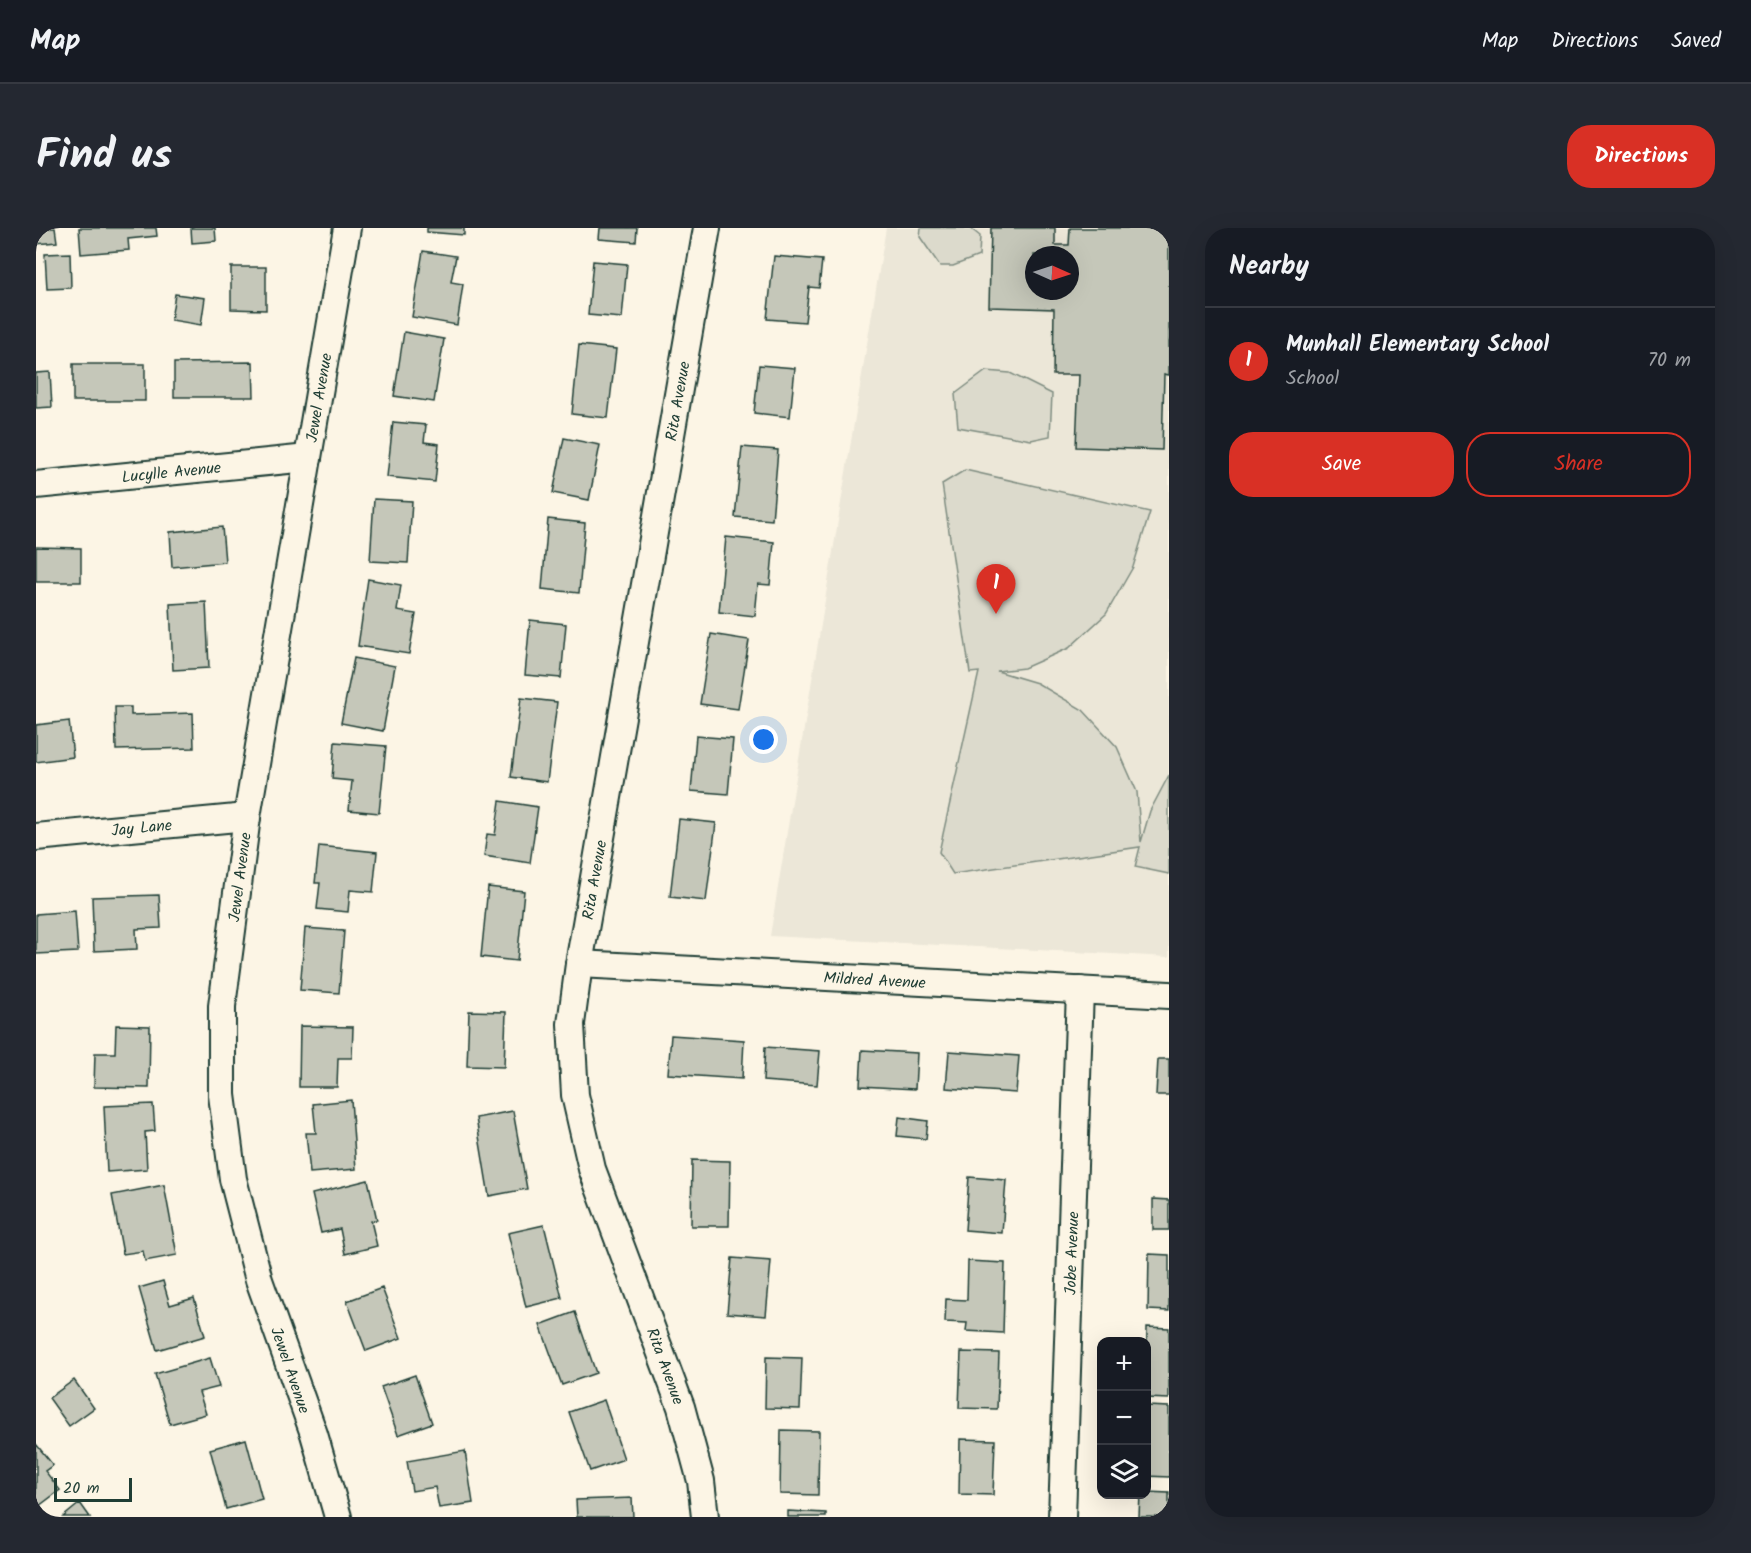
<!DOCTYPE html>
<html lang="en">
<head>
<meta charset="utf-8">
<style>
  :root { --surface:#171b24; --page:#242831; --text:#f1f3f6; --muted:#9ea1a6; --line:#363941; --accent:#d93025 }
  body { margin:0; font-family:Kalam,sans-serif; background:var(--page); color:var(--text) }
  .controls { position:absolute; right:18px; bottom:18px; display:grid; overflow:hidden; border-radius:12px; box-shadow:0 6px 24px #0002 }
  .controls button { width:54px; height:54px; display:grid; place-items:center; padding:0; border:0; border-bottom:2px solid var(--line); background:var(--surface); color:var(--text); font:30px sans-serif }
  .compass { position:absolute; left:989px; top:18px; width:54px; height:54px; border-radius:50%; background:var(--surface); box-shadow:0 6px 24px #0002; rotate:93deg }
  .scale { position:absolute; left:18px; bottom:15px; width:78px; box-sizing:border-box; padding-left:6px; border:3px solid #1f3d34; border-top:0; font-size:16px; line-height:21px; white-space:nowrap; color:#1f3d34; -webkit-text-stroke:4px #fcf5e5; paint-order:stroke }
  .you { position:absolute; left:728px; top:512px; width:21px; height:21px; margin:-15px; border:4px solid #fff; border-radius:50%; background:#1a73e8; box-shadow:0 0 0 9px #1a73e833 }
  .badge { display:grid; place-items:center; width:39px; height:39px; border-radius:50%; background:var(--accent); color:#fff; font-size:20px; font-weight:700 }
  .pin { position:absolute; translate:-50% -50px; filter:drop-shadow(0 2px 3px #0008) }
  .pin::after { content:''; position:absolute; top:32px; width:21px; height:18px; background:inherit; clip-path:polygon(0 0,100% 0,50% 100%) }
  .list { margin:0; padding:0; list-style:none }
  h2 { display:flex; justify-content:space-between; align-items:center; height:78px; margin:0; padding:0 24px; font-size:26px }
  h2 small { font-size:20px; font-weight:400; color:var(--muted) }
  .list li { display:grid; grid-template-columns:39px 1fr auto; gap:18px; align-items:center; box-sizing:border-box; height:108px; padding:0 24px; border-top:2px solid var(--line) }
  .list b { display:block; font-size:22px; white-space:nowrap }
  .list p { margin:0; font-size:20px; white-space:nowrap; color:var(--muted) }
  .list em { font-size:20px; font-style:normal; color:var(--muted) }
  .actions { display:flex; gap:12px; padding:18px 24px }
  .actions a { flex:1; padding:14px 0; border:2px solid var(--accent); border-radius:24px; text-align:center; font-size:21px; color:var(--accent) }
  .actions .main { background:var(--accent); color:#fff }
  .icon { flex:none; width:33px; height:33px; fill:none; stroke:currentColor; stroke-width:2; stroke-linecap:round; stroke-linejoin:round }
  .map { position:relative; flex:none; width:1133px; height:1289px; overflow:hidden; border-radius:24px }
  header { display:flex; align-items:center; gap:36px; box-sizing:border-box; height:84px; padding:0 30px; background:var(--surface); border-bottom:2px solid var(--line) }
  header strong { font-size:28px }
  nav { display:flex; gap:33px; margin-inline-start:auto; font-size:21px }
  .intro { display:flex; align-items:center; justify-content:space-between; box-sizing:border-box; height:144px; padding:0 36px }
  h1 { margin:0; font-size:42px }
  .button { padding:15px 27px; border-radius:24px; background:var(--accent); color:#fff; font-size:21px; font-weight:700 }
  main { display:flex; gap:36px; padding:0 36px }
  aside { flex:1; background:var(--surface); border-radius:24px; box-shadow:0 6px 24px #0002 }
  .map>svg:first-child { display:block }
</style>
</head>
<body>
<header>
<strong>Map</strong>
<nav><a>Map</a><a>Directions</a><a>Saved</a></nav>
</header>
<div class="intro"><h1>Find us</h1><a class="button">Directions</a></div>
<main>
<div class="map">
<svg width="1133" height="1289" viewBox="0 0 1133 1289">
  <rect width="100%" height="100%" fill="#fcf5e5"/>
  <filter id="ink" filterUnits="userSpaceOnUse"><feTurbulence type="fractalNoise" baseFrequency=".0167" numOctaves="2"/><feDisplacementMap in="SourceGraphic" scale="12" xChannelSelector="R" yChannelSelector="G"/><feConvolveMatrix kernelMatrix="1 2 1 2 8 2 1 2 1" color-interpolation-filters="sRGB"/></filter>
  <g filter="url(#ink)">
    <path fill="#ece7d8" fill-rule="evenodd" d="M850,0H1133V729L734,708ZM998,27H1034V63H998Z"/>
    <path fill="#dcdacc" stroke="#7e8c80" stroke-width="1.5" d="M885,0H934L944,8L943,28L917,38H904L884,9Z
      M950,143L974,145L1016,166L1014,208L995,212L922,199L919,166Z
      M929,242L1114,284L1097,339L1070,386L1033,420L988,440L961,443L1001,455L1047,482L1081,519L1101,564L1105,614L1114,583L1133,547V646L1099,639L1104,619L917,646L903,624L943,444L934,445L906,256Z"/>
    <path fill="#c5c7b9" stroke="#1f3d34" stroke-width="1.5" fill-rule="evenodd" d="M0,0H19L21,14L0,16Z
      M43,0H120L121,8L92,11L93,22L45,26Z
      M155,0H179L180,13L156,15Z
      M391,0H428V7L391,4Z
      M564,0H601L600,14L563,11Z
      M955,0H1019V17H1033L1034,0H1133V147L1128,146L1126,222L1040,219L1043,147H1017L1018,81L953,79ZM998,27H1034V63H998Z
      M387,23L420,28L415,54L427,56L421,97L376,89Z
      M34,25L35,60L11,61L9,26Z
      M738,28L786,32L783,60L773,59L769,94L731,91Z
      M557,33L591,36L586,90L552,87Z
      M195,39H230V82L195,81Z
      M139,66L169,70L165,97L135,92Z
      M368,104L408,111L398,174L358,168Z
      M543,117L580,121L572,190L536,186Z
      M217,134L218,169H138V135Z
      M37,136H109V173H37Z
      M723,137L759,140L754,189L718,185Z
      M14,144L16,179L0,180V145Z
      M357,194L390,197L388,214L403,216L399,254L351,249Z
      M528,210L564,217L553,272L517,265Z
      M706,219L742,222L736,292L699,289Z
      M338,271L376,273L372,335L334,333Z
      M512,291L549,295L543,365L506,361Z
      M186,299L189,334L136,339L134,304Z
      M690,309L738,314L734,357L722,356L719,388L683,384Z
      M0,319L45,320V354H0Z
      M332,351L365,357L361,383L380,386L373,426L322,418Z
      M170,374L173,440L137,442L134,376Z
      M494,392L530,396L525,450L489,447Z
      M675,406L713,412L702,481L664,476Z
      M318,430L359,438L347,503L305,495Z
      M485,470L521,474L511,554L475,549Z
      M79,479H95V487L157,485L158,520L80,522Z
      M33,493L37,529L0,534V497Z
      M660,508L697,511L692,566L655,563Z
      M299,514L350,518L343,585L313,582L316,553L296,551Z
      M464,573L502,579L494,635L448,628L451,606L459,607Z
      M643,591L680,595L670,673L634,669Z
      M283,618L341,624L337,664L314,662L312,684L281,681L284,655H279Z
      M452,659L488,663L481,733L445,729Z
      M123,667L125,700L100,701L101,721L58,723L56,669Z
      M39,683L42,724L0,726V686Z
      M269,700L308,703L303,765L264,762Z
      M433,783L470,784L468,839L431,838Z
      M80,797L114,798L113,860L58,859L59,825H79Z
      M264,798L317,799L316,830H302L301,859H263Z
      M635,807L708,812L706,851L632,846Z
      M729,819L784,823L781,857L727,853Z
      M826,822L881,825L879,861L824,858Z
      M913,823L983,828L980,865L910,860Z
      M1122,831H1133V867H1120Z
      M315,872L320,941L274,945L270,905H280L277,876Z
      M117,876L119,903L109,904L111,941L71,944L68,878Z
      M477,883L491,961L453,968L440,890Z
      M863,889L892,893L890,911L861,908Z
      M656,932L694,933L693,998H655Z
      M933,949L970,952L966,1005L929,1002Z
      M332,952L341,992L335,993L341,1018L309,1026L304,1001L285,1005L276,966Z
      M128,957L141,1027L109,1033L107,1023L87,1026L76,967Z
      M1117,971L1133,972V1002H1117Z
      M508,997L526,1070L490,1079L472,1005Z
      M1113,1026L1133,1027V1083L1112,1082Z
      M696,1030L735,1033L730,1088L691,1085Z
      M932,1033L969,1035L967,1105L930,1103L931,1095L909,1094L910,1071L931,1072Z
      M127,1053L134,1077L158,1070L169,1108L121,1122L103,1060Z
      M346,1060L365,1110L330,1123L311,1073Z
      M539,1084L560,1145L526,1157L504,1097Z
      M1111,1099L1133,1100V1171L1110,1170Z
      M925,1124L963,1125L961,1181L923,1180Z
      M730,1129L766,1130L764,1181L729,1180Z
      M174,1130L183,1159L163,1164L170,1186L134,1196L119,1146Z
      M379,1147L396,1195L362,1207L345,1159Z
      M38,1152L58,1180L33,1198L13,1170Z
      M568,1172L588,1231L554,1243L533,1184Z
      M1110,1178L1133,1179V1249L1110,1248Z
      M745,1202L783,1203L782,1267L744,1266Z
      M210,1211L226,1271L190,1281L174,1221Z
      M924,1211L959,1212L957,1267L923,1266Z
      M0,1216L17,1237L9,1243L24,1262L3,1278L0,1274Z
      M429,1223L437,1275L403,1280L399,1259L376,1263L371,1233Z
      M1110,1264L1133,1265V1289H1103L1104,1266H1110Z
      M596,1270L597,1289H541L540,1272Z
      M44,1275L54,1289H27Z
      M752,1283L790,1285V1289H752Z"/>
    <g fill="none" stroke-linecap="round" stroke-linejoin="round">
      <g stroke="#1f3d34" stroke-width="30">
        <g id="minor">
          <path id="s1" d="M0,257L272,230"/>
          <path id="s2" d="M0,609L211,589"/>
          <path id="s3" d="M543,736L1133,767"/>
          <path id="s4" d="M302,1289L278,1206L223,1052L197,951L186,867V778L211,589L311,0"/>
          <path id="s5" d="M669,1289L665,1253L645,1179L556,941L539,867L535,796L543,736L671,0"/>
          <path id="s6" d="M1026,1289L1044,762"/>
        </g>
      </g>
      <use href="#minor" stroke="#fcf5e5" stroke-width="26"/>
    </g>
  </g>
  <g text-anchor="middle" stroke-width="5" stroke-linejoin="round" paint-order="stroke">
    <g font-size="16" fill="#1f3d34" stroke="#fcf5e5">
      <text dy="6" stroke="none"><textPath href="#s4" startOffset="1144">Jewel Avenue</textPath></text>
      <text dy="6" stroke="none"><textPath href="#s5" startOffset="1146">Rita Avenue</textPath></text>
      <text dy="6" stroke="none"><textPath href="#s1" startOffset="136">Lucylle Avenue</textPath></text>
      <text dy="6" stroke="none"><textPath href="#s2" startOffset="106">Jay Lane</textPath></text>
      <text dy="6" stroke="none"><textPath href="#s4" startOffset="658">Jewel Avenue</textPath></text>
      <text dy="6" stroke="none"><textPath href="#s5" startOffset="660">Rita Avenue</textPath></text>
      <text dy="6" stroke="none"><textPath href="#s3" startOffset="296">Mildred Avenue</textPath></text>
      <text dy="6" stroke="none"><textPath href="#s6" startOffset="264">Jobe Avenue</textPath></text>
      <text transform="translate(630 1138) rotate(70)" y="6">Rita Avenue</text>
      <text transform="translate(255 1142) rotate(71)" y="6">Jewel Avenue</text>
    </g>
  </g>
</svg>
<div class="controls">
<button>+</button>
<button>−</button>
<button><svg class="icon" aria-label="layers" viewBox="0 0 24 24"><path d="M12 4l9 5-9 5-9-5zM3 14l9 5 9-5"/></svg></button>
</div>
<svg class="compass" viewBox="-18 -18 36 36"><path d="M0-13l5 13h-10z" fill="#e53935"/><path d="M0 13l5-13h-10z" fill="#9ea1a6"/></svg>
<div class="scale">20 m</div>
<div class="you"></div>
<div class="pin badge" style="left:960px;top:386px">1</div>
</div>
<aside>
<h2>Nearby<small></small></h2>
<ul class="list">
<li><span class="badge">1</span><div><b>Munhall Elementary School</b><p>School</p></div><em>70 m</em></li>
</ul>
<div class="actions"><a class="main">Save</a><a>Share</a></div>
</aside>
</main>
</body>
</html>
